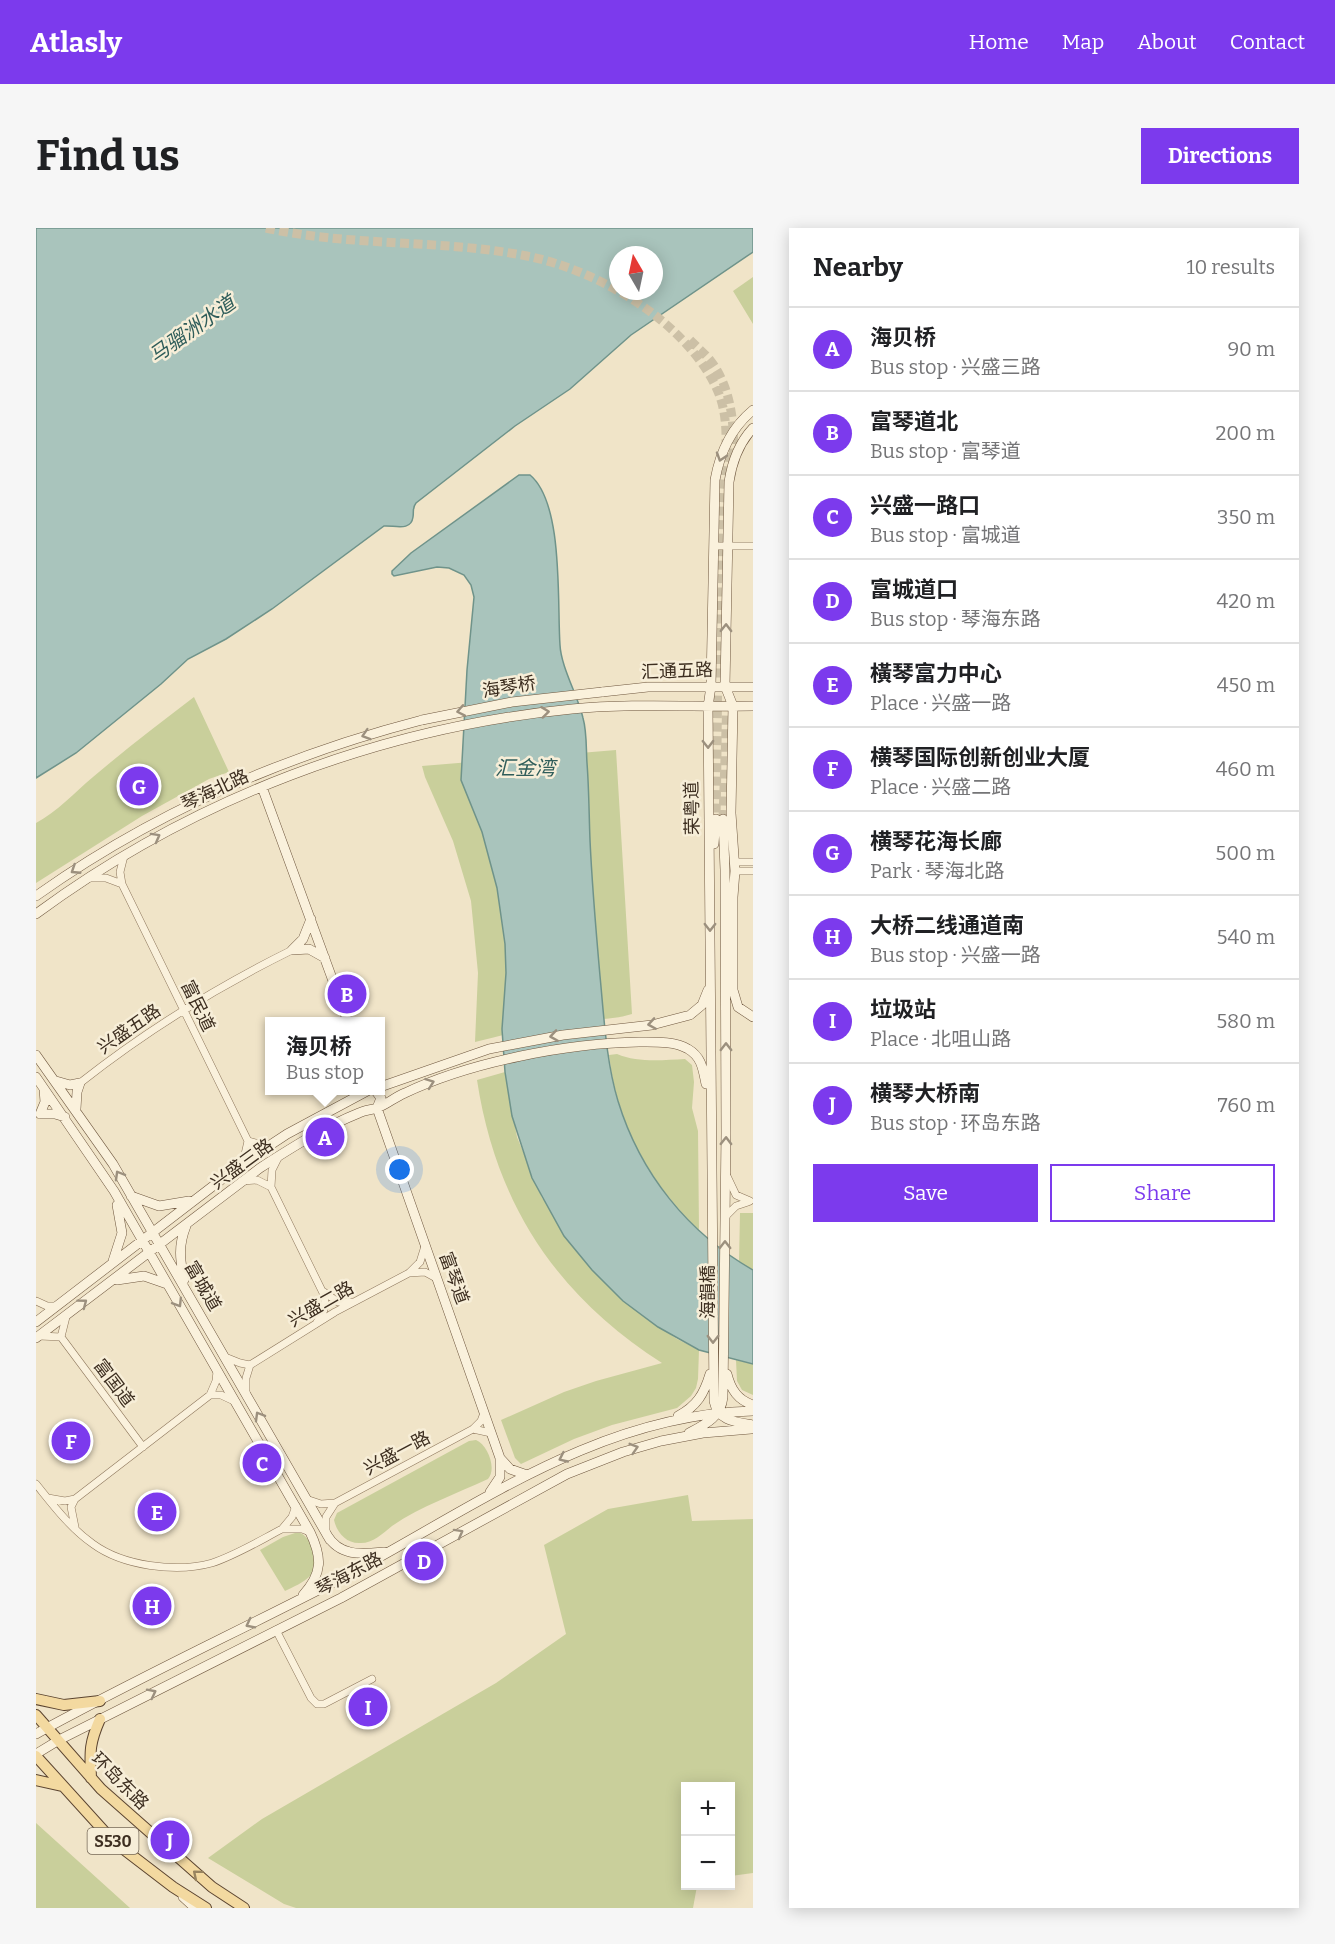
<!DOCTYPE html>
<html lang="en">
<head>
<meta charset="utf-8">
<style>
  :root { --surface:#fff; --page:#f6f6f6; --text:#202124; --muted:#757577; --line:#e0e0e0; --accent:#7c3aed }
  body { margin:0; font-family:Bitter,"Noto Sans SC",serif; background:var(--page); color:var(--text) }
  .controls { position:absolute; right:18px; bottom:18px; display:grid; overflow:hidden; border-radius:0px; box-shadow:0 3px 15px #0003 }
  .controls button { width:54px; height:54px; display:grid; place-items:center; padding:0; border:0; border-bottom:2px solid var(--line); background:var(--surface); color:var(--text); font:30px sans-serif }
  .compass { position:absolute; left:573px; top:18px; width:54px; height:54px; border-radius:50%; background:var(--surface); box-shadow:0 3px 15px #0003; rotate:351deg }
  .you { position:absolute; left:364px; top:942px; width:21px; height:21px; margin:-15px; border:4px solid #fff; border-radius:50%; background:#1a73e8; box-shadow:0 0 0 9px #1a73e833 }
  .badge { display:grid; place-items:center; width:39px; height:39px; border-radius:50%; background:var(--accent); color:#fff; font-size:20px; font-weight:700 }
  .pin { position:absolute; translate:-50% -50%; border:3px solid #fff; box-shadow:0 2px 6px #0006 }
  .popup { position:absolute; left:229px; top:789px; width:120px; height:78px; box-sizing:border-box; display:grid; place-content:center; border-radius:0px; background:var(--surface); filter:drop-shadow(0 2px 4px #0005); font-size:20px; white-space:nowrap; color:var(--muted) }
  .popup b { font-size:22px; color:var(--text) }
  .popup::after { content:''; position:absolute; left:50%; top:100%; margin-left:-12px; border:12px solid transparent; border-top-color:var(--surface) }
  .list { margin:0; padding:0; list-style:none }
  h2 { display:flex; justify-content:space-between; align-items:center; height:78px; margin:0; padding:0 24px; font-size:26px }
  h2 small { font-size:20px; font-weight:400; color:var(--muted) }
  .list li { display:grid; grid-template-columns:39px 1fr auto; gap:18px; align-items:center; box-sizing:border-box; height:84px; padding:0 24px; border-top:2px solid var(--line) }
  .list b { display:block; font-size:22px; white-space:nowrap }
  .list p { margin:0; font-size:20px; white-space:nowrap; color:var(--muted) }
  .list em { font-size:20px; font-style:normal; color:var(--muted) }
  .actions { display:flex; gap:12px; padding:18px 24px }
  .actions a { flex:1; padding:14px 0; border:2px solid var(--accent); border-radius:0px; text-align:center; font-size:21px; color:var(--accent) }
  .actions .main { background:var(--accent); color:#fff }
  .map { position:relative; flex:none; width:717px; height:1680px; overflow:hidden; border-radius:0px }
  header { display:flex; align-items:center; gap:36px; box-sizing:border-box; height:84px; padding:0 30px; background:var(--accent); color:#fff }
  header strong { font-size:28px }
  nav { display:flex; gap:33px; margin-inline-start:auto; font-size:21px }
  .intro { display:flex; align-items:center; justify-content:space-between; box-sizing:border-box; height:144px; padding:0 36px }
  h1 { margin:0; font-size:42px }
  .button { padding:15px 27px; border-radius:0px; background:var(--accent); color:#fff; font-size:21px; font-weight:700 }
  main { display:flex; gap:36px; padding:0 36px }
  aside { flex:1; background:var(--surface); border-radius:0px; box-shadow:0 3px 15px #0003 }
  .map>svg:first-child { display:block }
</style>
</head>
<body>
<header>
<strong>Atlasly</strong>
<nav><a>Home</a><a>Map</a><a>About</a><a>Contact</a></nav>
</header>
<div class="intro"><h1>Find us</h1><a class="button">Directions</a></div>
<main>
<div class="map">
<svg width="717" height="1680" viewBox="0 0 717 1680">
  <rect width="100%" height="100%" fill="#f0e4c8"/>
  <path fill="#c9cf9b" d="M717,49V96L697,63Z
    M158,469L193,544L173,551L106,588L0,655V595C22,583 38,565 57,549C90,521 124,495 158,469Z
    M580,522L596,786C577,792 560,791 540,792C506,796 472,806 439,814L442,745L435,673L417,613L389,549L386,538Z
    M581,826C602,835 627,832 649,831L656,837L658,854L656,880L662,903L663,1002C614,955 581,896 573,827Z
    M469,844L481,909L506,970L604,1086L641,1111L663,1122L662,1151L660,1160L655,1168L641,1180L576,1197L538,1211L485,1236L479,1230L465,1192L528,1164L560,1153L626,1135C520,1067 460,976 441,852Z
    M704,985H717V1042L703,1034Z
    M700,1132L717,1136V1167L706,1162L701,1153Z
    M440,1212C452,1217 461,1241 452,1251C420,1266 385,1278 356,1298C346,1306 336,1316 323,1315C310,1315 301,1305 298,1292L301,1285L433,1213Z
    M652,1267L656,1293L717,1291V1645L695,1648L694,1558H650V1658H661L657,1680H260L248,1676L172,1630L226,1591L460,1455L530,1406L508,1317L572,1281Z
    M262,1304C277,1309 286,1335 274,1348C267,1355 257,1359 249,1363L224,1322L247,1309Z
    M0,1595L94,1680H0Z"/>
  <path fill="#a9c4bc" stroke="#6f938a" stroke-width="1.5" fill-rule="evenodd" d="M0,0H717V24L595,107L534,161L479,198L380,275C376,280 378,283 377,289C375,304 358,297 348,298L236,381L190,411L152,431L125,456L40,525L0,550ZM582,27H618V63H582Z
    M483,247H494C528,275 521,375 524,417C525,439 542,468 547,490C551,504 550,521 551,535C553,561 553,587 554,612C556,657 560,703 564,748C568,789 570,833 582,873C604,945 652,1005 717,1042V1136L663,1122L622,1099L587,1073L556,1042L528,1008L496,950L476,888L469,844L466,801L470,745L469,716L461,660L446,604L425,552L431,442L438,369L435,357L428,347L413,340L401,339L358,348L356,346V343L375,325Z"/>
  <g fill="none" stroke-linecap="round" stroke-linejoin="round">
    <path stroke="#ccc0a6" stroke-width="9" stroke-dasharray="9 4.5" stroke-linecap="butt" d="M230,0C316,19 405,11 491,28C561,42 646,91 679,157C699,196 686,244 685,286C681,388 682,490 680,591
      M654,112C661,119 668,125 674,132C696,160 699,199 697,232
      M687,591L691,471"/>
    <g stroke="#8d765c" stroke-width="8">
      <path id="street" d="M678,318H717
        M88,628L84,644L86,656L212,913
        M698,634H717
        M699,643H717
        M54,650H70L86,656
        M44,855C110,803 181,759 256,722
        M212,913L232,918
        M242,930L236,942L235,959L289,1069L288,1082L281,1094
        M207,935L212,913
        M691,948L700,967L714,973
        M206,953L221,952L235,959
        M689,989L700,978L712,974
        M373,1045L389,1044L400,1050
        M288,1064L302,1074H315
        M0,1073L11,1078H21
        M4,1108L25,1109L30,1089
        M25,1109L107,1219
        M189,1129L204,1135L214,1137
        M210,1164V1150L214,1137L299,1084L373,1045L384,1034L389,1018
        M174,1167H185L200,1174
        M437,1201L455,1205
        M0,1256C17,1277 34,1300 57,1316C87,1338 140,1345 176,1335C200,1327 223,1313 246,1301
        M12,1270L29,1273L39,1271
        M270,1271L285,1276L299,1275L437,1201L445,1193L448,1185
        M260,1278L256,1289L246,1301H266L274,1304
        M39,1299L35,1279L39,1271L174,1167L180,1153L181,1143
        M290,1303V1289L299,1275
        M240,1402L275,1470L281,1476H288L336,1451"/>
    </g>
    <g stroke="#6f573f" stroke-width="10">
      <path id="secondary" d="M717,182C695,200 684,224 679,252L675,458L672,479L678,1173C682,1193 699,1194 717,1197
        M717,200C703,215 696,234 693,254L689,458L697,478L695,585L699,643L697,669V762L702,779L717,789
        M566,464L612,459H717
        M226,559L312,794
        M678,616L680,591
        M0,668C117,585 247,528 386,492
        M0,686C156,571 343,500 536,481C596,475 656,479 717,478
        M256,722L267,711L275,691
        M256,722L273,721L289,730
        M0,827L77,936L294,1312
        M0,849L78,963L274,1304C286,1329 287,1345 267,1367
        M20,853L34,857L44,855L41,864L40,881
        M344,859L453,821L527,807L616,797L654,787L666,777L672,762
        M8,861L9,874L4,886H19L29,889
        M339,862L345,870L341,880
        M341,880L464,1230V1249L454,1264
        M95,968L123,978L153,973
        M77,1033L86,1005L81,977
        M81,1052L108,1048L131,1056
        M148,1052C144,1031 142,1018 150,998
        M0,1094L207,935L251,906L333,862
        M0,1110L224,940C255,920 288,899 323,885C329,882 335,882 341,880C350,877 359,869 369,865C434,834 532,815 603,814C618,814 639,813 652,821C666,829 667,842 670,856
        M691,1146C695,1162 702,1172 717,1177
        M642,1188C661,1178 668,1166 674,1146
        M653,1205C670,1196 685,1189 687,1169L690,905L689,642L687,591
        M464,1230L474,1241L491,1247
        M291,1307C304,1329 326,1326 348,1324
        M0,1506C98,1452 199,1405 298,1354C432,1284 560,1186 717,1183
        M0,1526L23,1512L305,1370L531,1246L587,1224L625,1213L667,1205L715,1201
        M147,1669L159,1680"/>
    </g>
    <g stroke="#5b4430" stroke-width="12">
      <path id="primary" d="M0,1471L28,1477L64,1473
        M0,1487L65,1561L176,1659L208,1680
        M0,1528L77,1613L137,1659L170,1680
        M55,1550C54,1524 53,1516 64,1491
        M0,1552L26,1558"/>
    </g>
    <use href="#street" stroke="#faf1dc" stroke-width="7"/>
    <use href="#secondary" stroke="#faf1dc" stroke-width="9"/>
    <use href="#primary" stroke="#f3d9a0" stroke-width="10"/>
    <g stroke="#6f573f" stroke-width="10" stroke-linecap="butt">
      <path id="secondary-bridge" d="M386,492L476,474L566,464"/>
    </g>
    <use href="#secondary-bridge" stroke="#faf1dc" stroke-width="9"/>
  </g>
  <defs><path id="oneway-chevron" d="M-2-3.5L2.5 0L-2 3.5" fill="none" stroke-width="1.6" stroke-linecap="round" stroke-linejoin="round" transform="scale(1.5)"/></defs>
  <g stroke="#9c907e">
    <use href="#oneway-chevron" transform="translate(685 229) rotate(108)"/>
    <use href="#oneway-chevron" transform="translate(690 400) rotate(-89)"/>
    <use href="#oneway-chevron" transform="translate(425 483) rotate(169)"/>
    <use href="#oneway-chevron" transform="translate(509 484) rotate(-7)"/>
    <use href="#oneway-chevron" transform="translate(330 507) rotate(163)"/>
    <use href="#oneway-chevron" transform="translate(672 516) rotate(89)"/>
    <use href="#oneway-chevron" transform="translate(120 609) rotate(-29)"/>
    <use href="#oneway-chevron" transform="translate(39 642) rotate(147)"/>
    <use href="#oneway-chevron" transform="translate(674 699) rotate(90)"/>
    <use href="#oneway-chevron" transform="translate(616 796) rotate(171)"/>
    <use href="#oneway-chevron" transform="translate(518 808) rotate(171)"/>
    <use href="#oneway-chevron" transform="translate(690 819) rotate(-90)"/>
    <use href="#oneway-chevron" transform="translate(394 855) rotate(-20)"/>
    <use href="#oneway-chevron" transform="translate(690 913) rotate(-89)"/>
    <use href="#oneway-chevron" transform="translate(83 947) rotate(-120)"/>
    <use href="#oneway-chevron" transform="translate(689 1017) rotate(-90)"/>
    <use href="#oneway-chevron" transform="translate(47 1075) rotate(-37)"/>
    <use href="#oneway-chevron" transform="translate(142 1075) rotate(58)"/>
    <use href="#oneway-chevron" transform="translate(677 1111) rotate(90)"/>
    <use href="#oneway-chevron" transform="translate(223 1188) rotate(-120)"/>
    <use href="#oneway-chevron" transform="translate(598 1220) rotate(-17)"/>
    <use href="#oneway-chevron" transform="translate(527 1230) rotate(155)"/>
    <use href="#oneway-chevron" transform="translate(423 1305) rotate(-29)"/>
    <use href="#oneway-chevron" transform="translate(214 1396) rotate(153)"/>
    <use href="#oneway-chevron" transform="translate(116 1465) rotate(-27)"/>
  </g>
  <use stroke="#988460" href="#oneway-chevron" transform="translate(161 1646) rotate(-140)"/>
  <g text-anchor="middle" stroke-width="5" stroke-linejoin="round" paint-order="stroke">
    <rect fill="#f7eed8" stroke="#756857" stroke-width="1.5" x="51.5" y="1600" width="51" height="26" rx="4.5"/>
    <g font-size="16" font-weight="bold" fill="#3d2e20">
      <text x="77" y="1619">S530</text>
    </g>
    <g font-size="18" fill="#3d2e20" stroke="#f7eed8">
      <text transform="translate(641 443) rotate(-2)" y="6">汇通五路</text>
      <text transform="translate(473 459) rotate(-9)" y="6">海琴桥</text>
      <text transform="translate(179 562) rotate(-25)" y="6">琴海北路</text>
      <text transform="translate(656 580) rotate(-91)" y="6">荣粤道</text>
      <text transform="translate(162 778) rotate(64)" y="6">富民道</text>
      <text transform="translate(93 801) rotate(-35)" y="6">兴盛五路</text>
      <text transform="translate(206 936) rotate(-36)" y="6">兴盛三路</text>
      <text transform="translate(418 1050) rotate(70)" y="6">富琴道</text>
      <text transform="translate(167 1058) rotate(60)" y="6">富城道</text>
      <text transform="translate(672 1064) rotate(-90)" y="6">海韻橋</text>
      <text transform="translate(285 1076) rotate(-30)" y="6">兴盛二路</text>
      <text transform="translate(78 1155) rotate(53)" y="6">富国道</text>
      <text transform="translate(361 1225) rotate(-28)" y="6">兴盛一路</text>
      <text transform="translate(313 1346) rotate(-28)" y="6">琴海东路</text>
      <text transform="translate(84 1553) rotate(45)" y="6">环岛东路</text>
    </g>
    <g font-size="20" font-style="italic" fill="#2f5d5a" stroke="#f7eed8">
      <text transform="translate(156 101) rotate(-35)" y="7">马骝洲水道</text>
      <text x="489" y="547">汇金湾</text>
    </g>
  </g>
</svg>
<div class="controls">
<button>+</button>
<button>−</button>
</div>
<svg class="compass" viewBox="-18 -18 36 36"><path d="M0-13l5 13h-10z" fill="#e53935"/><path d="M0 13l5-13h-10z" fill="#757577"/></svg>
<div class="you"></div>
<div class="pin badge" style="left:289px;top:909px">A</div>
<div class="popup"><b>海贝桥</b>Bus stop</div>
<div class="pin badge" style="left:311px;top:766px">B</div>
<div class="pin badge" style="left:226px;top:1235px">C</div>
<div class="pin badge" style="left:388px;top:1333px">D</div>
<div class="pin badge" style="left:121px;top:1284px">E</div>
<div class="pin badge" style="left:35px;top:1213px">F</div>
<div class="pin badge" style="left:103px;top:558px">G</div>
<div class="pin badge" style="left:116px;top:1378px">H</div>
<div class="pin badge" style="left:332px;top:1479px">I</div>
<div class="pin badge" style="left:134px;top:1612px">J</div>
</div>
<aside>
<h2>Nearby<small>10 results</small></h2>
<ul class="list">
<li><span class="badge">A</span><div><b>海贝桥</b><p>Bus stop · 兴盛三路</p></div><em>90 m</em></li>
<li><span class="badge">B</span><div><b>富琴道北</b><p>Bus stop · 富琴道</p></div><em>200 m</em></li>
<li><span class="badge">C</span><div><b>兴盛一路口</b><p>Bus stop · 富城道</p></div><em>350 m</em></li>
<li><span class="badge">D</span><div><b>富城道口</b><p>Bus stop · 琴海东路</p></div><em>420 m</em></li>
<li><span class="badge">E</span><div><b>橫琴富力中心</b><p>Place · 兴盛一路</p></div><em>450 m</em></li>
<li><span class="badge">F</span><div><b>横琴国际创新创业大厦</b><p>Place · 兴盛二路</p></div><em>460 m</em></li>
<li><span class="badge">G</span><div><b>横琴花海长廊</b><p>Park · 琴海北路</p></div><em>500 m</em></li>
<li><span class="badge">H</span><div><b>大桥二线通道南</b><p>Bus stop · 兴盛一路</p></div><em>540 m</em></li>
<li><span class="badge">I</span><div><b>垃圾站</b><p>Place · 北咀山路</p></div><em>580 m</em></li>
<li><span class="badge">J</span><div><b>横琴大桥南</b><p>Bus stop · 环岛东路</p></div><em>760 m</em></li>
</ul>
<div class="actions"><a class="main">Save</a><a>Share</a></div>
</aside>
</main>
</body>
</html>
